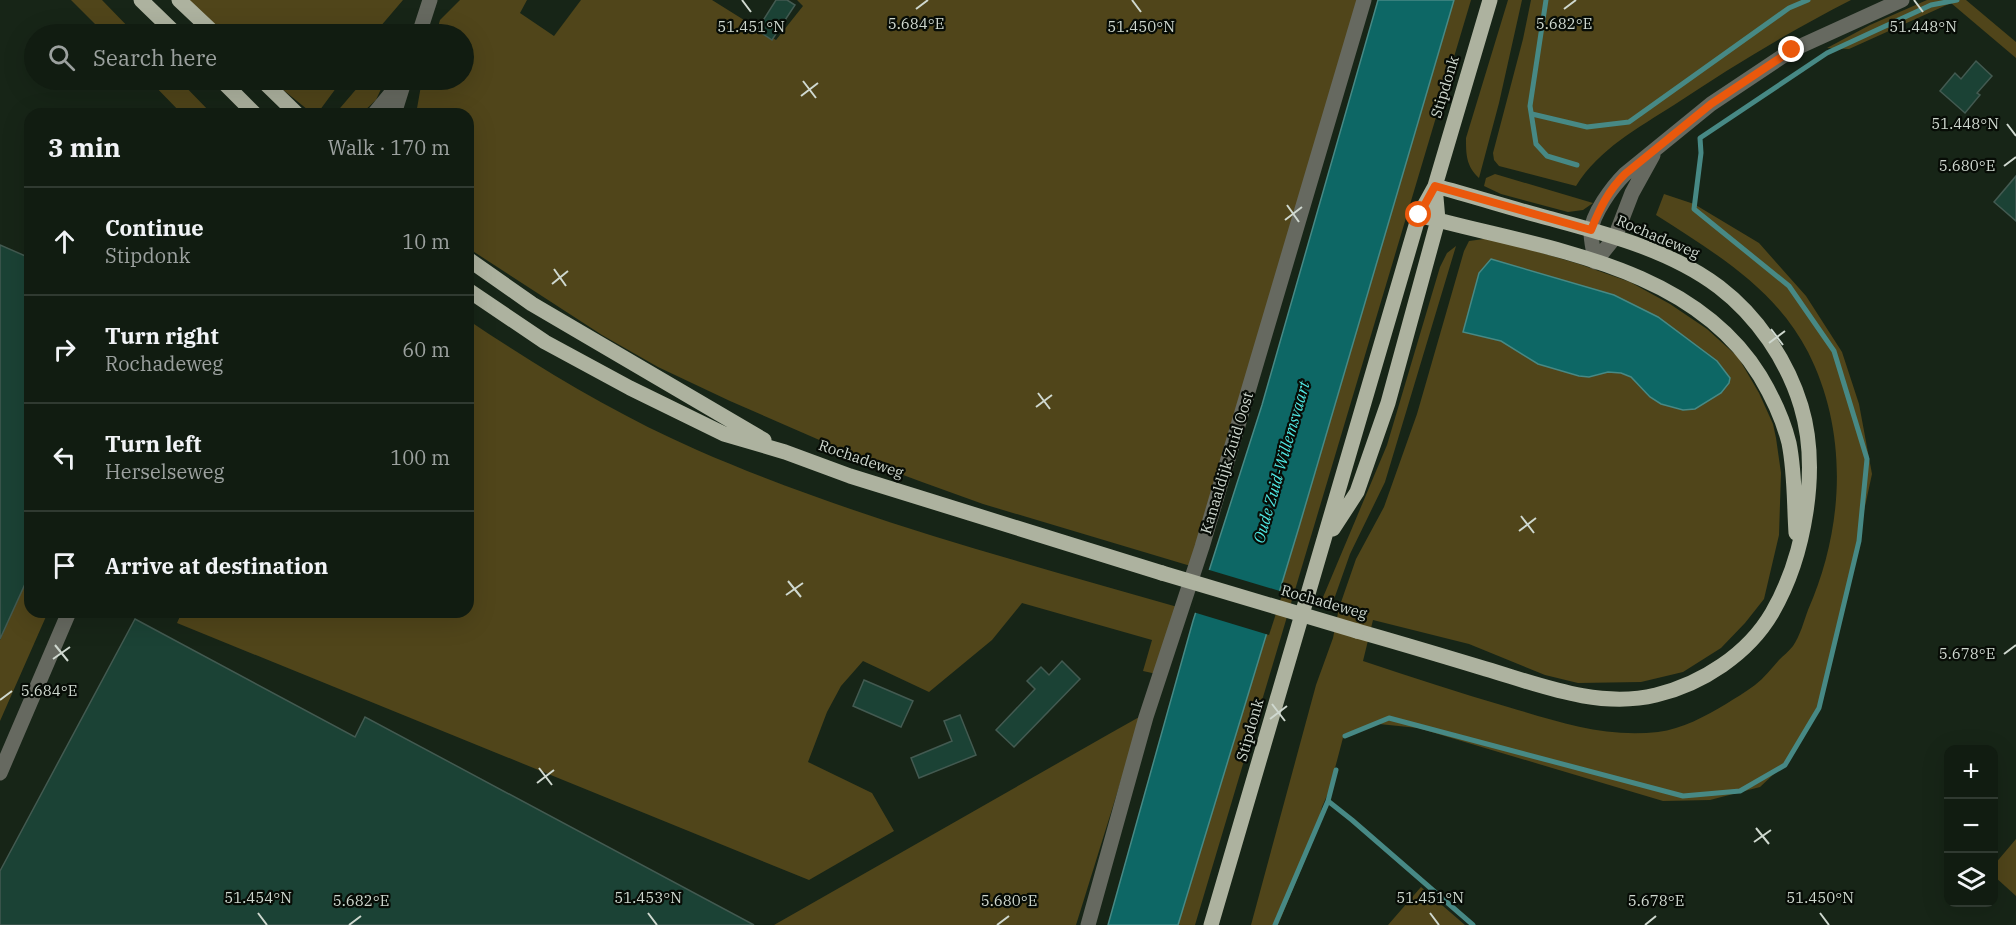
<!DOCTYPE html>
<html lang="en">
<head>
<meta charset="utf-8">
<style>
  :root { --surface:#111c11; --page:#1a251a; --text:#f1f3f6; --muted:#9ca19f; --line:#303a31 }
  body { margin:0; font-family:"IBM Plex Serif",serif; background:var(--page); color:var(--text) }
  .controls { position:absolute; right:18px; bottom:18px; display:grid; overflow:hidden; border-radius:12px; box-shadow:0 6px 24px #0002 }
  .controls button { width:54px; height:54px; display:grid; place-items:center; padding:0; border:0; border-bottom:2px solid var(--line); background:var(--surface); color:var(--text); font:30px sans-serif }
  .stop { position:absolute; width:18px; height:18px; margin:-14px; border:4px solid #ea580c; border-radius:50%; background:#fff }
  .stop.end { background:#ea580c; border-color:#fff; box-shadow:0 2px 6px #0008 }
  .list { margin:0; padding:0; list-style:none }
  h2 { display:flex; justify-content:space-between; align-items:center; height:78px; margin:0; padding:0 24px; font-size:26px }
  h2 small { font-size:20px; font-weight:400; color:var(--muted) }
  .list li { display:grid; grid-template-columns:39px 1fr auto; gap:18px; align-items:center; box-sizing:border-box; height:108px; padding:0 24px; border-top:2px solid var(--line) }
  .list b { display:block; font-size:22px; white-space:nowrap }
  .list p { margin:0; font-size:20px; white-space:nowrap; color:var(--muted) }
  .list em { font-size:20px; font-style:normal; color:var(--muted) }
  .icon { flex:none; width:33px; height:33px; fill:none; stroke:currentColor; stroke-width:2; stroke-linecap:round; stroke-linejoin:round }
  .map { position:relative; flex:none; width:2016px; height:925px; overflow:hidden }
  .search { position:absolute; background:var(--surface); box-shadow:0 6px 24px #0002; left:24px; top:24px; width:450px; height:66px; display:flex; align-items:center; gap:15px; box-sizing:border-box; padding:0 21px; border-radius:33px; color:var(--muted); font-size:22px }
  .panel { position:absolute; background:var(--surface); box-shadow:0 6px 24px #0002; left:24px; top:108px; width:450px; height:510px; border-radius:18px }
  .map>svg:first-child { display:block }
</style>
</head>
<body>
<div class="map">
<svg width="2016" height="925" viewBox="0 0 2016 925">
  <rect width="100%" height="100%" fill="#172517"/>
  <path fill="#50451a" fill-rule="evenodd" d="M71,0H102L135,34H105Z
    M188,0H403L374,34H224Z
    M460,0H527L520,13L554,36L581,0H712L776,40L803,6L797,0H1357L1194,567L983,504L922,482L879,466L730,401L658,367L602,335L468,248V114H416L422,80H464V34H436L440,20Z
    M1454,0H1471L1195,925H1178L1299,527Z
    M1508,0H1522L1499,103L1479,178C1466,166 1466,154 1466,138Z
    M1531,0H1851C1790,31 1731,67 1674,105C1638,128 1599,149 1576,186L1499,166L1494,160L1493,153L1523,39Z
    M1927,0H1966L2016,42V58L1951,3L1849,49L1827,48L1870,25Z
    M149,80H179L212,114H182Z
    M271,80H342L317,114H313Z
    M364,80H385L376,100L361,114H335Z
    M1495,174L1593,203L1583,210L1568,212L1501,194L1484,186L1486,178Z
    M1664,194L1694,204L1759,243L1806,296L1842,352L1859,404L1872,474L1833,654L1818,713L1790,759L1760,787L1710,800L1663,801L1418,728L1379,724L1344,734L1329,791L1322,807L1315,836L1278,925H1251L1316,685L1333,638L1339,608L1356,559L1384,507L1417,414L1464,251L1469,241L1491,238L1579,264L1630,282L1670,304L1707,329L1738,357L1759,393L1773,424L1776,438L1781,473L1779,535L1764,599L1745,623L1721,648L1683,672L1641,682L1578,683L1545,675L1469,644L1373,620L1363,661C1411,677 1460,693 1508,707C1559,722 1605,738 1658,732C1682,729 1706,716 1726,704C1735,698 1746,692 1755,685C1764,678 1771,669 1779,660C1783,656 1789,651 1793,646C1800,636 1804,621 1808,610C1844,528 1849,433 1808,352C1775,288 1715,253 1656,215ZM1658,317L1717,361L1683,410L1661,404L1650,397L1631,377L1621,373L1608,372L1589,377L1579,376L1538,364L1501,341L1463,331Z
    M1456,246L1385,482L1350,554L1332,605L1321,602L1387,445L1440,267L1447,253Z
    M468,320C541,369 617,415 697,450C853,518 1018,561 1181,608L1161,675L1143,671L1152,640L1022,603L992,640L929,692L863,661L841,686L827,712L808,762L872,793L894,831L809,880L177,623L182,612H468Z
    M30,572V612H48L0,721V640Z
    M1141,716L1076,925H774L1109,734Z
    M2016,839V896L1994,876V865Z
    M1421,887L1465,925H1388Z"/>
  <path fill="#0d6765" stroke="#478985" stroke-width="1.5" d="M1378,0H1454L1299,527L1178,925H1108L1193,621L1262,405Z
    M1491,259L1614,295L1658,317L1717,361L1730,378L1729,383L1721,393L1695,409L1683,410L1661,404L1650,397L1631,377L1621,373L1608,372L1589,377L1579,376L1538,364L1501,341L1463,332L1479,273Z"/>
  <path fill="#172517" d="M1206,569L1283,592L1269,635L1193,612Z"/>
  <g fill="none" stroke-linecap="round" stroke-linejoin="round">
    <path stroke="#478985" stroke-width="5" d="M1546,0L1530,106L1536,144L1547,156L1577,165
      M1532,114L1587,127L1629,122L1789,8L1808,0
      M1345,736L1389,718L1683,796L1740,791L1785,765L1819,708L1859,541L1867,459L1834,351L1789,286L1694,209L1701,153L1700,138L1827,53L1931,5L1957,0
      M1328,801L1336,770
      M1275,925L1328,801L1352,820L1473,925"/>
  </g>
  <path fill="#1b4235" stroke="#435a51" stroke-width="1.5" d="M776,0H787L795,5L772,40L757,30Z
    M1976,61L1992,76L1977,93L1980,95L1965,113L1940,91L1955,73L1961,79Z
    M2016,176V221L1994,202Z
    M0,245L30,258V573L0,639Z
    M135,619L355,737L365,717L754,925H0V871Z
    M1062,661L1080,679L1014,747L996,730L1035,689L1027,681L1041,667L1049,675Z
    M864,680L913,701L901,727L853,706Z
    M960,715L976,755L919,778L911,758L952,741L944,721Z"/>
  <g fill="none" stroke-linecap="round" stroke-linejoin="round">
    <path stroke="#666960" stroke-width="15" d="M419,34L430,0
      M374,114L402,80
      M394,114L404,82
      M1595,262C1594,252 1591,242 1591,232C1592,214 1612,187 1625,174L1711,104L1792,50L1902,0
      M1595,262L1615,237L1632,193L1653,155
      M0,773L69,612
      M1088,925L1146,717L1202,547L1364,0"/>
    <path stroke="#adb29f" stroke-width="15" d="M141,0L176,34
      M179,0L215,34
      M221,80L255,114
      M262,80L297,114
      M1419,215C1536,248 1690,262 1760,376C1772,396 1783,419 1789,443C1795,473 1794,503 1796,533
      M468,259L532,304L764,440
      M468,290L545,342L630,388L724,434L785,452L850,476L1162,573
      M1333,529L1357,492L1388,403L1438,220L1435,186
      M1357,631C1400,643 1443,656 1486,669C1540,685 1599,709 1656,695C1702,684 1748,654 1772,613C1805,556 1820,469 1801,406C1787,360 1757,316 1719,287C1670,250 1607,234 1548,218C1510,208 1473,196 1435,186
      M1211,925L1419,215L1435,186L1490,0"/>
    <path stroke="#adb29f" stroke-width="15" d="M1162,573L1357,631"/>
  </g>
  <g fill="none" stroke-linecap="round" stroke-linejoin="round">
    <path stroke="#ea580c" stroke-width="8" d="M1419,215L1435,186L1591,230C1600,208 1608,191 1625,174L1711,104L1792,50"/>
  </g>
  <path fill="none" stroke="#cfd8cf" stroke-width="2" d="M742,0L751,12M1132,0L1141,12M1914,0L1923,12M916,9L928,0M1564,9L1576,0M803,81L816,98M801,96L818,83M2007,124L2016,136M2004,166L2016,157M1287,205L1299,222M1285,220L1302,207M554,269L566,286M552,284L568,271M1771,329L1783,345M1769,343L1785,331M1038,393L1050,409M1036,407L1052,395M1521,516L1534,533M1519,531L1536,518M788,581L801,597M786,595L803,583M55,645L68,661M2004,654L2016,645M53,659L70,647M0,700L12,691M1272,704L1285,721M1270,719L1287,706M539,768L552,785M537,783L554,770M1756,828L1769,844M1754,842L1771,830M258,913L267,925M648,913L657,925M1430,913L1439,925M1820,913L1829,925M349,925L361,916M997,925L1009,916M1645,925L1656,916"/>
  <g text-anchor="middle" stroke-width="4.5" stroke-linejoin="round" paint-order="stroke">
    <g font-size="15" fill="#cfd8cf" stroke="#070c06">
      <text transform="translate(1445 87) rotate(-73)" y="5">Stipdonk</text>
      <text transform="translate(1658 237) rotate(23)" y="5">Rochadeweg</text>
      <text transform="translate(861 459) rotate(19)" y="5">Rochadeweg</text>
      <text transform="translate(1227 463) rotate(-73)" y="5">Kanaaldijk Zuid Oost</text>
      <text transform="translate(1324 602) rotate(16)" y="5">Rochadeweg</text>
      <text transform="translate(1250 730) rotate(-74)" y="5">Stipdonk</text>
    </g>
    <g font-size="16" font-style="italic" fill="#51e9e5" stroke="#070c06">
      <text transform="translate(1281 462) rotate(-74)" y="6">Oude Zuid-Willemsvaart</text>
    </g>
  </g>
  <g font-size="15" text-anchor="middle" fill="#cfd8cf" stroke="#070c06" stroke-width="4.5" stroke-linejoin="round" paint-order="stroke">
    <text x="916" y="29">5.684°E</text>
    <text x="1564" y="29">5.682°E</text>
    <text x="751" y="32">51.451°N</text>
    <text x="1141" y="32">51.450°N</text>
    <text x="1923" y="32">51.448°N</text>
    <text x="1965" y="129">51.448°N</text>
    <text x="1967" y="171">5.680°E</text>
    <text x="1967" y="659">5.678°E</text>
    <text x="49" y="696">5.684°E</text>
    <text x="258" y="903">51.454°N</text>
    <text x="648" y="903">51.453°N</text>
    <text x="1430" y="903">51.451°N</text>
    <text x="1820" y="903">51.450°N</text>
    <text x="361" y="906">5.682°E</text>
    <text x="1009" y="906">5.680°E</text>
    <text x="1656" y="906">5.678°E</text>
  </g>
</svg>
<div class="controls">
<button>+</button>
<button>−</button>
<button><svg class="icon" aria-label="layers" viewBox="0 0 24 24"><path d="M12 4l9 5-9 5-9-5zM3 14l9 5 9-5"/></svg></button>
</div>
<div class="stop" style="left:1419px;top:215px"></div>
<div class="stop end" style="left:1792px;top:50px"></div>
<div class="search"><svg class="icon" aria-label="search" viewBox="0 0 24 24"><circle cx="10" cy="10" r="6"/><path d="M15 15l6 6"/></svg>Search here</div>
<section class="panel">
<h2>3 min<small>Walk · 170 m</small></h2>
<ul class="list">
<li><svg class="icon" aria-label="ahead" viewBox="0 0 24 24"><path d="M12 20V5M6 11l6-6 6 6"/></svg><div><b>Continue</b><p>Stipdonk</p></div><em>10 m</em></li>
<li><svg class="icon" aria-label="right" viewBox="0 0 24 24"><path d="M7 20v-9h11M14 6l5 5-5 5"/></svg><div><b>Turn right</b><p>Rochadeweg</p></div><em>60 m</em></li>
<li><svg class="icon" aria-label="left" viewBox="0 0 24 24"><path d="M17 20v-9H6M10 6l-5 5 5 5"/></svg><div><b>Turn left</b><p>Herselseweg</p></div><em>100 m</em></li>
<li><svg class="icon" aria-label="arrive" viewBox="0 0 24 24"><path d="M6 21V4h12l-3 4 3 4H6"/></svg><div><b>Arrive at destination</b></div></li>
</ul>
</section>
</div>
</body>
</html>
